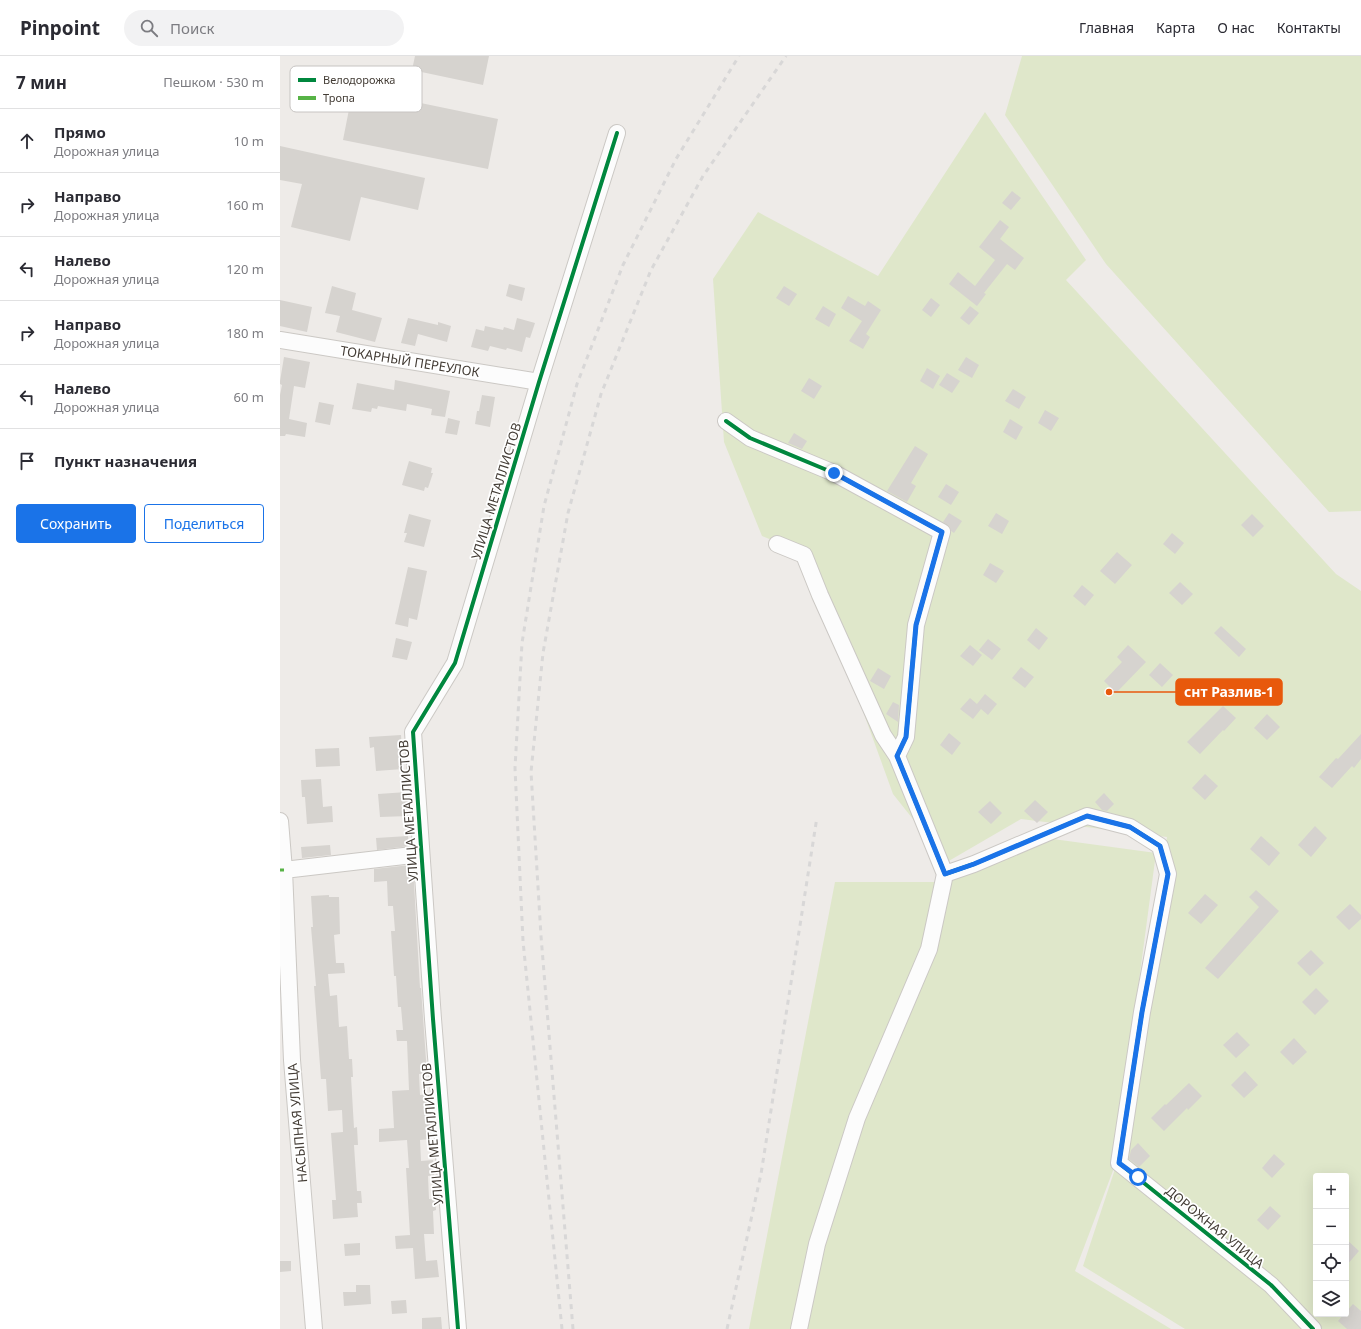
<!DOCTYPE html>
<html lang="ru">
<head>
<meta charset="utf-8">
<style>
  :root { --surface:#fff; --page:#f2f2f3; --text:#2b2b33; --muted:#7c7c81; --line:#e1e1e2; --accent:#1a73e8 }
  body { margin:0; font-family:"Noto Sans",sans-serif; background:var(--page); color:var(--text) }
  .controls { position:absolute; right:12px; bottom:12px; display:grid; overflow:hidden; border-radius:4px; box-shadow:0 4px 16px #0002 }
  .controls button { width:36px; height:36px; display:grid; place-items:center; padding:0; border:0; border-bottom:1px solid var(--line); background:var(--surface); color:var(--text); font:20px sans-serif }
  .stop { position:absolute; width:12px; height:12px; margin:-9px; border:3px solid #1a73e8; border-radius:50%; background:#fff }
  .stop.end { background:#1a73e8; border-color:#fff; box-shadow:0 1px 4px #0008 }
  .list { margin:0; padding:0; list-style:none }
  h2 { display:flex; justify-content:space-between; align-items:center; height:52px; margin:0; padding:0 16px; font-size:17px }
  h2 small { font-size:13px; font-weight:400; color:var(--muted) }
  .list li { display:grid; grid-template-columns:26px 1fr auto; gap:12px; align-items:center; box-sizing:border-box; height:64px; padding:0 16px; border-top:1px solid var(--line) }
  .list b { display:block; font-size:15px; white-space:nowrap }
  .list p { margin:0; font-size:13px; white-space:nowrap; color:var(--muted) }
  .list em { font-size:13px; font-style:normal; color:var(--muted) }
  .actions { display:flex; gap:8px; padding:12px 16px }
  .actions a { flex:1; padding:9px 0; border:1px solid var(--accent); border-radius:4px; text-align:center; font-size:14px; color:var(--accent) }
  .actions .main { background:var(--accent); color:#fff }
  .icon { flex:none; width:22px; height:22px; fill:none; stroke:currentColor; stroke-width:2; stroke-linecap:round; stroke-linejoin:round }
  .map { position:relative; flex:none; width:1081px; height:1273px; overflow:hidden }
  header { display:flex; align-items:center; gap:24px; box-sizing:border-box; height:56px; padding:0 20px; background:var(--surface); border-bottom:1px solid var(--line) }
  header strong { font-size:19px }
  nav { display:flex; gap:22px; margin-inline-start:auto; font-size:14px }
  .search { width:280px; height:36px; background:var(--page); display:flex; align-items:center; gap:10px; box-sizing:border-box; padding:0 14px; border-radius:22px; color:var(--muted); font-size:15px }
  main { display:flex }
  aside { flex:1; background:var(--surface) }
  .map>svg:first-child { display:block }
</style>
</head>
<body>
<header>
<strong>Pinpoint</strong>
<div class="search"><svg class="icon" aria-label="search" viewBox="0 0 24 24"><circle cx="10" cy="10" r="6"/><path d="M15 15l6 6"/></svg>Поиск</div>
<nav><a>Главная</a><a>Карта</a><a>О нас</a><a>Контакты</a></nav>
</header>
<main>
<aside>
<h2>7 мин<small>Пешком · 530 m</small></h2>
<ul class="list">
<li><svg class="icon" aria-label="ahead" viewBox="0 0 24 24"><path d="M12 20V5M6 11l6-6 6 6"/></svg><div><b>Прямо</b><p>Дорожная улица</p></div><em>10 m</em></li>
<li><svg class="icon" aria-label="right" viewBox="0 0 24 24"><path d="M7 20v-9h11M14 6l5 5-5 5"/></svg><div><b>Направо</b><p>Дорожная улица</p></div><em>160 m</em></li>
<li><svg class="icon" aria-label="left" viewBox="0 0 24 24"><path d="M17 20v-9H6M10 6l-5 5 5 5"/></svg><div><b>Налево</b><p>Дорожная улица</p></div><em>120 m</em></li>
<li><svg class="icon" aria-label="right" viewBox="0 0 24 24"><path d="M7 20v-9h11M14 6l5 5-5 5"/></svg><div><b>Направо</b><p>Дорожная улица</p></div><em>180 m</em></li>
<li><svg class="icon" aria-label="left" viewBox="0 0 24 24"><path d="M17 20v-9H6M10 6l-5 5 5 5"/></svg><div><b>Налево</b><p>Дорожная улица</p></div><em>60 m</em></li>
<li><svg class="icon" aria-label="arrive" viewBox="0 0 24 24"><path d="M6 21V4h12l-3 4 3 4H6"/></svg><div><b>Пункт назначения</b></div></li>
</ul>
<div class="actions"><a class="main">Сохранить</a><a>Поделиться</a></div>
</aside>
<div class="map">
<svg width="1081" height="1273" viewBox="0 0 1081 1273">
  <rect width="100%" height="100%" fill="#eeebe8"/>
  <path fill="#dfe7ca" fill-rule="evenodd" d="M742,0H1081V455L1049,456L826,208L725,59Z
    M705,56L806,204L786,224L1056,518L1081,535V1273H905L803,1210L836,1110L887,781L741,763L667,806L613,738L526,498L482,480L444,386L433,223L478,156L598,220ZM1036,1120H1066V1258H1036Z
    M773,783L876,797L834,1112L795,1215L891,1273H469L555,826H657Z"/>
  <path fill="#d6d3cf" d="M135,0H209L203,29L132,14Z
    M73,33L218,63L208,113L63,84Z
    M0,90L145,122L138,154L81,141L70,185L11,171L22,128L0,124Z
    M732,135L741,142L731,154L722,147Z
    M720,164L729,171L720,183L744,202L735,214L727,208L704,237L706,238L697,250L669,228L678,216L695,230L715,204L699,191Z
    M229,228L245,232L242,245L226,240Z
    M52,230L76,237L72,254L102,262L95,286L56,276L60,260L45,257Z
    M504,230L517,238L509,250L496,242Z
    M568,240L585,250L588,245L601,254L586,278L590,281L583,293L569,285L582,265L561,252Z
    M651,242L660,249L651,261L642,254Z
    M0,244L32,251L27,276L0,270Z
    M543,250L556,258L549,271L535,263Z
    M690,250L699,257L689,269L680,262Z
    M128,262L158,269V266L171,270L167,286L138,278L135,290L121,287Z
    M237,262L255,267L250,282L246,281L242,296L227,292L226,294L210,290L208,295L191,291L196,273L204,275L205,270L223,274L224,271L234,274Z
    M4,301L30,306L25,332L14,330L9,363L27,367L25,381L6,378L5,380H0V339L2,329L0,328V325Z
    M686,301L699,309L692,322L678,314Z
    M647,312L660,320L653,333L640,325Z
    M667,317L680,325L672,337L659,329Z
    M529,322L542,330L534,343L521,335Z
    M115,324L170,335L165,361L151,359L152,353L127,348L126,355L98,350L97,353L92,352L91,356L72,353L77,327L114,334Z
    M733,333L746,341L739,353L725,345Z
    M202,339L215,341L210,371L195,368L197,355H199Z
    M39,346L54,349L50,369L35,366Z
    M765,354L779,362L771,375L758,367Z
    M168,362L180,365L177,379L165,377Z
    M730,363L743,371L736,384L723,376Z
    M514,377L527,385L522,393L508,387Z
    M635,390L648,398L631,427L636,430L627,446L607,435Z
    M129,405L152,412L151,417H153L148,432L145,431L144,435L122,429Z
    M666,428L679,436L671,449L658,441Z
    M669,457L682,465L674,477L671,475L669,470L663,466Z
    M716,457L729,465L722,478L708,470Z
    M129,458L151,464L144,491L124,486L127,477H124Z
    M972,458L984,470L973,481L961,469Z
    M892,477L904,487L895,498L883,488Z
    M837,496L852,509L835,528L820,515Z
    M710,507L724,515L716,527L703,519Z
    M128,511L147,515L137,564L129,562L128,571L115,568Z
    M900,526L913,538L902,549L889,537Z
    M802,529L814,539L805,550L793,540Z
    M941,570L966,593L959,601L934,577Z
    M756,572L768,582L759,594L747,584Z
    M116,582L132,586L127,604L112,601Z
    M708,583L721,593L712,604L699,594Z
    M690,589L702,599L693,610L680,600Z
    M848,589L866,606L836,637L824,625L842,606L837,601Z
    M880,607L893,619L882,631L869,619Z
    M741,611L754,621L745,632L732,622Z
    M598,612L611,620L604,633L590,625Z
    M705,638L717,648L708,659L701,653L693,663L680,653L690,642L697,648Z
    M613,646L619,649L618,666L606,658Z
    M943,650L956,662L944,675L943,674L920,698L907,686Z
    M987,658L1000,671L987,684L974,672Z
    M669,677L681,687L672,699L660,689Z
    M1081,678V703L1074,712L1072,710L1052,732L1039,721L1056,702L1058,703Z
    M121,679L123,713L96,715L94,691L90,692L89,681Z
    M59,692L60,710L36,711L35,693Z
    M925,718L938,730L925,744L912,732Z
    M41,723L43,751L52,750L53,766L27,768L25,741H22L21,724Z
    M127,736L129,760L100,761L98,738Z
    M824,737L834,748L827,755L822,754L815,746Z
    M755,744L768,756L757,767L744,755Z
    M710,745L722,757L711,768L698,756Z
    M1035,770L1047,782L1031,801L1018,789Z
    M128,780L129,790L97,794L96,782Z
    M981,780L1000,797L989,810L970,793Z
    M50,789L51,799L22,802L21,791Z
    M130,809V810H133L140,932H141L147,1018H139L140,1039L150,1038V1049L149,1050L151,1083L140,1084L141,1105L153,1104L154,1119L148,1120L149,1143H155L156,1154L153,1155L154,1178H144L146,1205L157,1204L159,1221L135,1223L133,1192L116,1193L115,1180L130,1179L126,1112H129L127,1084L99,1086V1073L114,1072L112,1035L129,1034L127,985H117L116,974H123L121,951H118L116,920H114L111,875H115L113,850H108L107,825L94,826V813Z
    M976,834L999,855L938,923L925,912L979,851L969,841Z
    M925,838L938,849L921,868L908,857Z
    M49,839V841H59L60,878L54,879L56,907H64L65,917L48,918L50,940L57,939L59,971L67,970L69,1003H72L73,1021H71L74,1072L77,1071L78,1089H74L77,1135H81L82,1147H77L78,1161L53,1163L52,1144H56L51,1077L63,1076L62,1054L48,1055L46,1023H41L34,930H36L31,871H33L31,840Z
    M1070,848L1081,859V863L1069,874L1056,861Z
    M1031,894L1044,907L1030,920L1017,907Z
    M1036,932L1049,945L1035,959L1022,946Z
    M957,976L970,989L956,1002L943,989Z
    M1014,982L1027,996L1013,1009L1000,996Z
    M965,1015L978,1029L964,1042L951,1029Z
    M909,1027L922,1040L908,1054L907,1052L884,1075L871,1062L885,1048L886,1049Z
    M858,1087L870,1100L859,1111L849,1103L851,1094Z
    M994,1098L1005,1108L992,1122L982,1112Z
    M990,1150L1001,1160L988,1174L977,1164Z
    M1066,1183L1079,1195L1066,1210Z
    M80,1187V1199L65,1200L64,1188Z
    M0,1205H11V1215L0,1216Z
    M76,1229H90L91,1248L64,1250L63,1236H76Z
    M126,1244L127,1257L112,1258L111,1245Z
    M1073,1248L1081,1255V1273H1067L1058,1265L1064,1258H1066V1256Z
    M161,1261L162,1273H142V1262Z"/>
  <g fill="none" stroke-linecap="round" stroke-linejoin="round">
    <g stroke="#cbc8c4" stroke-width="18">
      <path id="minor" d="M0,284L259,326
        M446,365L470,382L554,417L662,476L636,569L626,681L617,700L665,818L694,808L807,760L850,771L880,790L888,818L862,956L839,1107L991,1229L1033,1273
        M497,488L524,499L540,539L603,679L617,700
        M0,765L4,814L12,1004L34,1273
        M4,814L141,798
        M178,1273L153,963L133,676L175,607L259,326L337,77
        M519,1273L537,1188L577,1062L649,893L665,818"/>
    </g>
    <use href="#minor" stroke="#fcfcfc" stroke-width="16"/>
    <path stroke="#d8d7d7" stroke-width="3" stroke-dasharray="5 5" stroke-linecap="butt" d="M282,1273L243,885L235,712L242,587L264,450L297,328L343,209L396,103L459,0
      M293,1273L261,880L251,716L263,597L288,457L318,349L321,338L371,214L423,120L506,0
      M447,1273L481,1118L537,761"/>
    <path stroke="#57b346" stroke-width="3" stroke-dasharray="6 3" stroke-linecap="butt" d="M0,814H4"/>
    <g stroke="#fff" stroke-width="6">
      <path id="cycleway" d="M446,365L470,382L554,417L662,476L636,569L626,681L617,700L665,818L694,808L807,760L850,771L880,790L888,818L862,956L839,1107L991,1229L1033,1273
        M178,1273L153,963L133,676L175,607L259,326L337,77"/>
    </g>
    <use href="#cycleway" stroke="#00873e" stroke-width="4"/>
  </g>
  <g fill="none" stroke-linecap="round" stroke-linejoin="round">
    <path stroke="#1a73e8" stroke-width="5" d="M554,417L662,476L636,569L626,681L617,700L665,818L694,808L807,760L850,771L880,790L888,818L862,956L839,1107L858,1121"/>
  </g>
  <g text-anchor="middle" stroke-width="3.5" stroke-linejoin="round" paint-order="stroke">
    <g font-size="13" fill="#433c35" stroke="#fff">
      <text transform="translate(130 305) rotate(9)" y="5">ТОКАРНЫЙ ПЕРЕУЛОК</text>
      <text transform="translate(216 435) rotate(-73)" y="5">УЛИЦА МЕТАЛЛИСТОВ</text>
      <text transform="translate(128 755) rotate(-94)" y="5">УЛИЦА МЕТАЛЛИСТОВ</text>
      <text transform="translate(17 1067) rotate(-95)" y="5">НАСЫПНАЯ УЛИЦА</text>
      <text transform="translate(152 1078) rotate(-95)" y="5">УЛИЦА МЕТАЛЛИСТОВ</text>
      <text transform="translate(935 1171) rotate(39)" y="5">ДОРОЖНАЯ УЛИЦА</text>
    </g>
  </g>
  <rect x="10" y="10" width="132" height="46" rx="6" fill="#fff" stroke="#c7c4c2" stroke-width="1"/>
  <rect x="18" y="22" width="18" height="4" fill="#00873e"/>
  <rect x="18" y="40" width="18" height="4" fill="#57b346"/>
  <g font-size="11" fill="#433c35">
    <text x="43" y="28">Велодорожка</text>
    <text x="43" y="46">Тропа</text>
  </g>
  <path fill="none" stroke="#e8590c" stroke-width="1.5" d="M829 636L896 636"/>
  <circle fill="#e8590c" stroke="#fff" stroke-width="1.5" cx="829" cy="636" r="4"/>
  <rect fill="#e8590c" stroke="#e8590c" stroke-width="1.5" x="896" y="623" width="106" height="26" rx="4"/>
  <g font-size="14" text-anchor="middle" font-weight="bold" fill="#fff">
    <text x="949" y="641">снт Разлив-1</text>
  </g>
</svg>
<div class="controls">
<button>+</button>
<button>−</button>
<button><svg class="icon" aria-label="locate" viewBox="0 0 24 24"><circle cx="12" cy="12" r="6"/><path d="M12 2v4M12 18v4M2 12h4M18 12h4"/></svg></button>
<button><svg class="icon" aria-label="layers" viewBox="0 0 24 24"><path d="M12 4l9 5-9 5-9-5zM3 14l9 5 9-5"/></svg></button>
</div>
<div class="stop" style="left:858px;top:1121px"></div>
<div class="stop end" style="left:554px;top:417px"></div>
</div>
</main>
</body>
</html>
